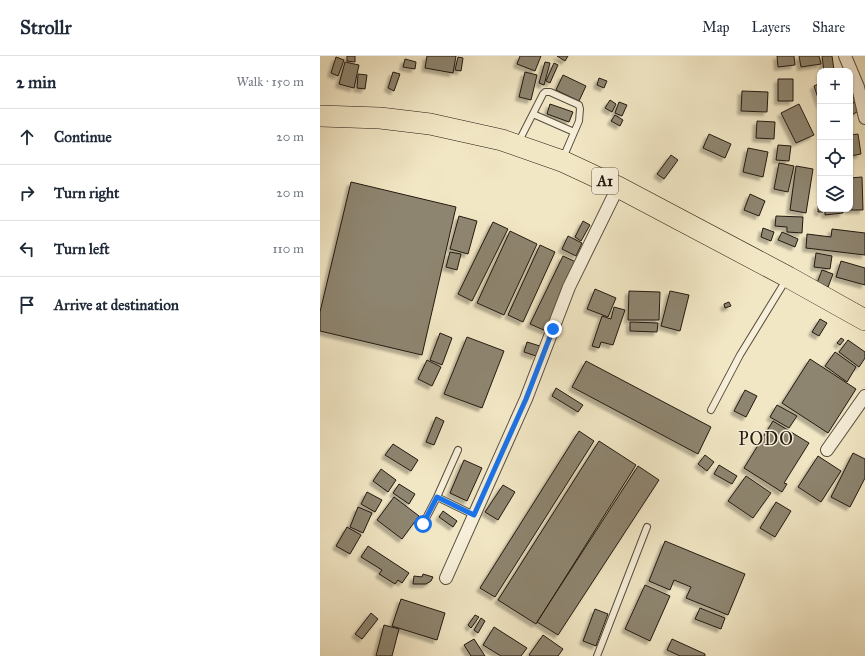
<!DOCTYPE html>
<html lang="en">
<head>
<meta charset="utf-8">
<style>
  :root { --surface:#fff; --page:#f6f6f7; --text:#1f2937; --muted:#747a83; --line:#e0e1e3 }
  body { margin:0; font-family:"IM FELL Great Primer",serif; background:var(--page); color:var(--text) }
  .controls { position:absolute; right:12px; top:12px; display:grid; overflow:hidden; border-radius:8px; box-shadow:0 1px 3px #0004 }
  .controls button { width:36px; height:36px; display:grid; place-items:center; padding:0; border:0; border-bottom:1px solid var(--line); background:var(--surface); color:var(--text); font:20px sans-serif }
  .stop { position:absolute; width:12px; height:12px; margin:-9px; border:3px solid #1a73e8; border-radius:50%; background:#fff }
  .stop.end { background:#1a73e8; border-color:#fff; box-shadow:0 1px 4px #0008 }
  .list { margin:0; padding:0; list-style:none }
  h2 { display:flex; justify-content:space-between; align-items:center; height:52px; margin:0; padding:0 16px; font-size:17px }
  h2 small { font-size:13px; font-weight:400; color:var(--muted) }
  .list li { display:grid; grid-template-columns:26px 1fr auto; gap:12px; align-items:center; box-sizing:border-box; height:56px; padding:0 16px; border-top:1px solid var(--line) }
  .list b { display:block; font-size:15px; white-space:nowrap }
  .list em { font-size:13px; font-style:normal; color:var(--muted) }
  .icon { flex:none; width:22px; height:22px; fill:none; stroke:currentColor; stroke-width:2; stroke-linecap:round; stroke-linejoin:round }
  .map { position:relative; flex:none; width:545px; height:600px; overflow:hidden }
  header { display:flex; align-items:center; gap:24px; box-sizing:border-box; height:56px; padding:0 20px; background:var(--surface); border-bottom:1px solid var(--line) }
  header strong { font-size:19px }
  nav { display:flex; gap:22px; margin-inline-start:auto; font-size:14px }
  main { display:flex }
  aside { flex:1; background:var(--surface) }
  .map>svg:first-child { display:block }
</style>
</head>
<body>
<header>
<strong>Strollr</strong>
<nav><a>Map</a><a>Layers</a><a>Share</a></nav>
</header>
<main>
<aside>
<h2>2 min<small>Walk · 150 m</small></h2>
<ul class="list">
<li><svg class="icon" aria-label="ahead" viewBox="0 0 24 24"><path d="M12 20V5M6 11l6-6 6 6"/></svg><div><b>Continue</b></div><em>20 m</em></li>
<li><svg class="icon" aria-label="right" viewBox="0 0 24 24"><path d="M7 20v-9h11M14 6l5 5-5 5"/></svg><div><b>Turn right</b></div><em>20 m</em></li>
<li><svg class="icon" aria-label="left" viewBox="0 0 24 24"><path d="M17 20v-9H6M10 6l-5 5 5 5"/></svg><div><b>Turn left</b></div><em>110 m</em></li>
<li><svg class="icon" aria-label="arrive" viewBox="0 0 24 24"><path d="M6 21V4h12l-3 4 3 4H6"/></svg><div><b>Arrive at destination</b></div></li>
</ul>
</aside>
<div class="map">
<svg width="545" height="600" viewBox="0 0 545 600">
  <defs>
    <filter id="shadow"><feDropShadow dx="-3.5" dy="3.5" stdDeviation="1" flood-color="#0004"/></filter>
  </defs>
  <rect width="100%" height="100%" fill="#f2e7c5"/>
  <filter id="stains"><feTurbulence type="fractalNoise" baseFrequency=".005" numOctaves="4"/><feColorMatrix values="0 0 0 0 .2 0 0 0 0 .09 0 0 0 0 .02 0 0 0 .5 -.17"/></filter>
  <radialGradient id="worn" r=".72"><stop offset=".6" stop-color="#630" stop-opacity="0"/><stop offset="1" stop-color="#630" stop-opacity=".3"/></radialGradient>
  <path fill="#8e856f" stroke="#221a11" filter="url(#shadow)" d="M27,0H35V6L27,5Z
    M107,0H136L133,17L105,12Z
    M200,0H221L215,15L197,8Z
    M237,0H248L245,5Z
    M457,0H474L475,9L458,11Z
    M479,0H499L501,8L481,11Z
    M502,0H512L514,14L504,15Z
    M16,1L24,4L18,20L11,17Z
    M138,1L143,2L141,15L135,14Z
    M85,3L96,6L95,13L83,11Z
    M25,6L39,9L34,32L19,28Z
    M225,6L230,7L224,29L219,27Z
    M234,7L238,9L230,27L226,25Z
    M73,16L80,18L74,35L68,32Z
    M205,16L217,19L211,44L199,41Z
    M38,18L47,19L45,33L37,32Z
    M243,19L266,30L259,45L236,34Z
    M279,22L287,25L284,32L277,29Z
    M458,23H473V45H458Z
    M500,27V48L494,30Z
    M530,34H531L535,46L530,47Z
    M422,35L448,36L447,56L421,55Z
    M290,44L296,48L292,56L285,52Z
    M299,46L307,49L302,60L295,57Z
    M535,46L539,55L533,58L530,51V49Z
    M230,48L253,56L249,66L227,58Z
    M479,48L494,79L476,87L461,57Z
    M295,59L303,64L300,70L291,65Z
    M437,65L455,66L454,83L436,82Z
    M389,78L411,88L405,102L383,92Z
    M538,78L541,98L530,100V79Z
    M458,89L471,90L469,105L456,104Z
    M428,92L448,96L443,121L423,116Z
    M351,99L358,104L344,123L337,118Z
    M459,107L474,110L468,136L454,133Z
    M476,110L493,113L486,157L470,154Z
    M542,121L543,154H529L530,122Z
    M31,126L136,151L102,299L0,275V256Z
    M430,138L445,145L439,160L424,154Z
    M498,149H500V153H503V156H498Z
    M505,153H523V157L505,159Z
    M139,160L157,165L148,198L130,193Z
    M456,160L483,161L482,177L467,176V171L455,170Z
    M263,165L270,169L261,185L255,181Z
    M173,166L188,173L152,245L138,238Z
    M443,172L454,176L451,185L441,181Z
    M512,173L545,177V199L486,192L487,178L511,181Z
    M190,175L217,188L184,259L157,247Z
    M462,176L478,183L475,191L458,184Z
    M248,180L262,187L256,200L242,193Z
    M220,189L235,196L203,266L188,259Z
    M130,196L141,198L137,214L126,211Z
    M496,197L512,200L510,213L494,211Z
    M243,200L258,207L226,275L210,268Z
    M521,205L545,212V229L516,221Z
    M502,214L513,218L508,231L497,227Z
    M275,233L296,242L288,261L267,253Z
    M309,235L340,236L339,264H308Z
    M350,235L369,239L360,275L341,270Z
    M409,246L411,250L405,252L404,248Z
    M294,251L305,254L293,289L281,286L279,292L272,290L282,260L291,263Z
    M500,263L507,267L499,280L492,276Z
    M310,266L338,267L337,276L310,275Z
    M120,277L132,282L122,309L110,304Z
    M147,281L184,295L162,352L124,338Z
    M521,282L524,284L520,289L517,287Z
    M528,284L545,296V302L539,311L519,296Z
    M207,286L220,290L216,300L204,296Z
    M515,296L536,311L527,326L505,310Z
    M490,303L536,333L508,377L462,347Z
    M107,304L121,311L112,330L98,323Z
    M266,305L391,371L378,398L252,331Z
    M236,332L263,349L258,356L232,340Z
    M425,334L437,340L426,361L414,355Z
    M457,349L477,360L469,372L450,361Z
    M116,361L124,365L114,389L106,386Z
    M453,365L489,387L464,427L467,428L462,436L424,412Z
    M259,375L274,385L175,541L160,532Z
    M279,385L316,409L216,568L178,544Z
    M73,388L98,404L91,415L65,399Z
    M533,397L545,403V422L530,451L511,441Z
    M385,399L394,406L387,415L378,408Z
    M498,400L521,415L501,446L478,431Z
    M144,404L162,412L147,445L130,437Z
    M399,409L417,420L412,428L394,418Z
    M318,410L339,424L238,579L217,566Z
    M61,413L76,424L68,436L53,425Z
    M426,420L451,437L433,462L408,445Z
    M79,428L95,438L89,448L73,437Z
    M183,429L195,436L178,464L165,456Z
    M47,436L62,444L55,456L41,448Z
    M74,441L99,460L82,483L57,464Z
    M456,446L471,455L455,481L440,472Z
    M38,451L52,457L43,477L30,471Z
    M123,455L137,465L133,471L119,461Z
    M27,471L41,479L30,498L16,490Z
    M345,485L425,518L408,559L366,542L371,531L354,524L350,534L329,525Z
    M48,490L89,517L82,527L78,524L75,528L59,518L62,514L41,501Z
    M103,518L113,521L111,525L106,528H93L94,520L102,521Z
    M325,529L350,540L330,585L305,573Z
    M81,543L125,557L117,584L72,570Z
    M380,552L405,562L401,573L375,563Z
    M275,553L288,558L276,590L263,585Z
    M51,557L58,563L42,583L35,578Z
    M155,559L159,561L151,572L148,569Z
    M161,562L165,565L158,577L154,574Z
    M64,569L79,573L72,600H56Z
    M174,571L207,592L201,600H181L163,589Z
    M223,579L243,593L238,600H211L209,599Z
    M154,583L165,600H151L144,589Z
    M352,583L385,598V600H360L347,594Z"/>
  <g fill="none" stroke-linecap="round" stroke-linejoin="round">
    <g stroke="#564d3e" stroke-width="8">
      <path id="lane" d="M213,58L254,76
        M198,87L223,38L225,36H230L259,49L260,53L259,65L243,102
        M391,354L420,299L466,224
        M138,394L117,441L154,459
        M103,468L117,441
        M277,600L327,471"/>
    </g>
    <g stroke="#564d3e" stroke-width="14">
      <path id="street" d="M525,0L538,31L545,62
        M507,394L545,340
        M126,522L206,343L249,231L298,131"/>
    </g>
    <g stroke="#221a11" stroke-width="22">
      <path id="highway" d="M0,60L60,62L110,68L182,84L242,105L298,131L468,221L545,264"/>
    </g>
    <use href="#lane" stroke="#f7efd9" stroke-width="6"/>
    <use href="#street" stroke="#f7efd9" stroke-width="12"/>
    <use href="#highway" stroke="#f2e7c5" stroke-width="21"/>
  </g>
  <g fill="none" stroke-linecap="round" stroke-linejoin="round">
    <path stroke="#1a73e8" stroke-width="5" d="M103,468L117,441L154,459L206,343L233,273"/>
  </g>
  <g text-anchor="middle" stroke-width="3" stroke-linejoin="round" paint-order="stroke">
    <rect fill="#f7efd9" stroke="#625a4d" stroke-width="1" x="272" y="112" width="26" height="26" rx="3"/>
    <g font-size="15" font-weight="bold" fill="#221a11">
      <text x="285" y="130">A1</text>
    </g>
    <g font-size="18" letter-spacing="1" fill="#221a11" stroke="#f7efd9">
      <text x="446" y="389">PODO</text>
    </g>
  </g>
  <rect width="100%" height="100%" filter="url(#stains)"/>
  <rect width="100%" height="100%" fill="url(#worn)"/>
</svg>
<div class="controls">
<button>+</button>
<button>−</button>
<button><svg class="icon" aria-label="locate" viewBox="0 0 24 24"><circle cx="12" cy="12" r="6"/><path d="M12 2v4M12 18v4M2 12h4M18 12h4"/></svg></button>
<button><svg class="icon" aria-label="layers" viewBox="0 0 24 24"><path d="M12 4l9 5-9 5-9-5zM3 14l9 5 9-5"/></svg></button>
</div>
<div class="stop" style="left:103px;top:468px"></div>
<div class="stop end" style="left:233px;top:273px"></div>
</div>
</main>
</body>
</html>
